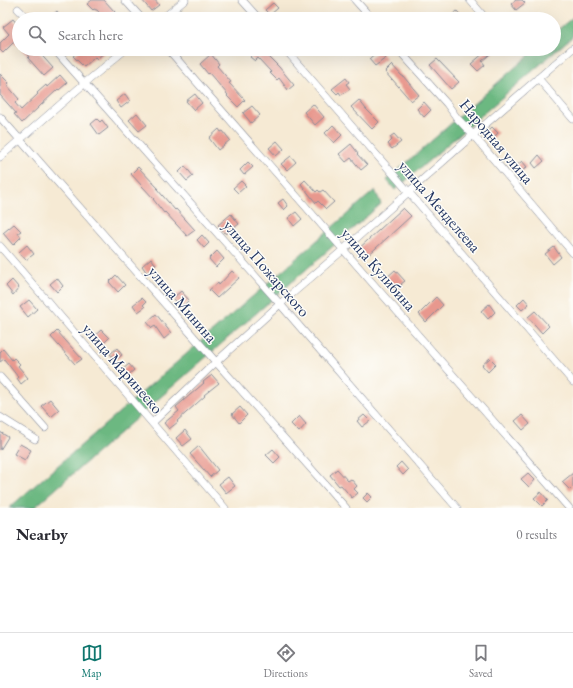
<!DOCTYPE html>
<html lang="en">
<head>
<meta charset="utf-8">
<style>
  :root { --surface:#fff; --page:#f2f2f3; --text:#2b2b33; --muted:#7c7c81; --line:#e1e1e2; --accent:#0f766e }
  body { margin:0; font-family:"EB Garamond",serif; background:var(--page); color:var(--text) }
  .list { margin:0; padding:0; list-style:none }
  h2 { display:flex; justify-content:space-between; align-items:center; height:52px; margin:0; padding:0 16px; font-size:17px }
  h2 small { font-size:13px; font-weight:400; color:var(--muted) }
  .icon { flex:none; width:22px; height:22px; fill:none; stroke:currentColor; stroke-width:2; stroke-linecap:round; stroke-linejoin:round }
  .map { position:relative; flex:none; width:573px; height:508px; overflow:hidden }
  .search { position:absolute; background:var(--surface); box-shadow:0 4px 16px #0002; left:12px; right:12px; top:12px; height:44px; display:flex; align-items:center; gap:10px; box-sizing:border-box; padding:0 14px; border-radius:22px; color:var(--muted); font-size:15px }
  .sheet { height:124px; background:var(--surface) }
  nav { display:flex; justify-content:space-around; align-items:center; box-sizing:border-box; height:56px; border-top:1px solid var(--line); background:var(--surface); font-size:11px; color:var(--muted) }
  nav a { display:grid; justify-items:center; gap:2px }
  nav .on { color:var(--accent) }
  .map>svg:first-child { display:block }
</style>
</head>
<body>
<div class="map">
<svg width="573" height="508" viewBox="0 0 573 508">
  <rect width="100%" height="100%" fill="#fdfcf7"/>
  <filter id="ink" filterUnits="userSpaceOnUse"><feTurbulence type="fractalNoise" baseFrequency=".025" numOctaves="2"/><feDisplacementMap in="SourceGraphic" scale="8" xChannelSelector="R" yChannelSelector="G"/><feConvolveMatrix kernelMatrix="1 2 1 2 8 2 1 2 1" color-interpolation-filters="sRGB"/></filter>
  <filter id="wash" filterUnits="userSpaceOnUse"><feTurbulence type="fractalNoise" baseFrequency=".012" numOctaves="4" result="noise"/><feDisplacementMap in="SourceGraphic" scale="16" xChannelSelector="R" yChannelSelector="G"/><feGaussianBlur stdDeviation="0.9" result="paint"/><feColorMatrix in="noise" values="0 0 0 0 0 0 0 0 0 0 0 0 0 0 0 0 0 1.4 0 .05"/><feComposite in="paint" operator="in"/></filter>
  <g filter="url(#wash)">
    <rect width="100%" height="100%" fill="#f6ead4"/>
    <path fill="#6cb881" stroke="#447470" d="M573,17V36L395,190L387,180L536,49H554V33Z
      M375,190L381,204L34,508H9Z"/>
    <g id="blocks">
      <path fill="#e8988e" d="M92,0H104L115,12L108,19H105L97,10H96L94,9L93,10L87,4Z
        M142,0H155L159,5L151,11Z
        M516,0H522L525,3L516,10L511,4Z
        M273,3L278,8L270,15L265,10Z
        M57,11L63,19H48Z
        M457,11L464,19H455L452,15Z
        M13,19L19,26V45L17,43L16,44L14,42L3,53L0,50V43L9,34L3,27Z
        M22,49H36L53,68L44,76L28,58L29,57Z
        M81,49H108L97,59L95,57L84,67L73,56Z
        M246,49H266L264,52L279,67L294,85L288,90L279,78L277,80L270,73L271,72L258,58L255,61L250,57L252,55Z
        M482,49H496L482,61L485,65L478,71L471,64L485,52Z
        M379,50L386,58L375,66L369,59Z
        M211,54L219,64L217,66L231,82L229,83L245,100L238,107L227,96L228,95L209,73L208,74L200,64Z
        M437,59L459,82L451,89L430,65Z
        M392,65L402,76H403L419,95L411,101L392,79V80L385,72Z
        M0,74L9,83L7,85L19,99L15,103L21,110L38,94L37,93L46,85L47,87L60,75L67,83L59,90L58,89L22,123L14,114L16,113L0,95Z
        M346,78L349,82L346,84L350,89L341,95L339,92L337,94L332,89Z
        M125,94L130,101L121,108L116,101Z
        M195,94L202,103L194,110L186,101Z
        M359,100L366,109L379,122L372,129L351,107Z
        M424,102L431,110L424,117L417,109Z
        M313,104L324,117L315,125L304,112Z
        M252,106L260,115L251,123L243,113Z
        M137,113L147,125L139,131L129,120Z
        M97,119L100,122L102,120L108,128L99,135L91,124Z
        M333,125L342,135L334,143L325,133Z
        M492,127L498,133L493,138L487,132Z
        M219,129L221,132L223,131L230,140L218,150L209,138Z
        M394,134L401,142L392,149L388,144L392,140L390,137Z
        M277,141L284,149L276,156L269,148Z
        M351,144L358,153L357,154L367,165L361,170L351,158L346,162L339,154Z
        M539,155L544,161L536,168L532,163Z
        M291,156L296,162L287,170L281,164Z
        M522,161L527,167L519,174L514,168Z
        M248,162L253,167L244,175L240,170Z
        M185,166L193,176L187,181L179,172Z
        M138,167L158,188L157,189L175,210L176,209L195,230L187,236L165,212L164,213L153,199H154L131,174Z
        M305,180L316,192L318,190L320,192L323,190L334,202L326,209L318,201L316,203L301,184Z
        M241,181L246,186L238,193L233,188Z
        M283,199L288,206L284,210L278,203Z
        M403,208L411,216L364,259L356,251Z
        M296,212L302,219L294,226L288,218Z
        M231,214L239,224L226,234L218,225Z
        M14,224L21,231L18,233L21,237L13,245L3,233Z
        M202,235L209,243L204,248L197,240Z
        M27,245L34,254L26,260L19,252Z
        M554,247L561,257L553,264L545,254Z
        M217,251L224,259L216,267L209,259Z
        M151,258L156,265L147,273L142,266Z
        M395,270L405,281L401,284L402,285L396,291L385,279Z
        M232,271L239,278L217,298L209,290L218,283L219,285Z
        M116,275L125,285L118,292L109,282Z
        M57,278L63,286L57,292L50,284Z
        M12,280L19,288L13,295L6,286Z
        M181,291L189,300L182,307L173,298Z
        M436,297L443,305L426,322L419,314Z
        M142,298L146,302L143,305L145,307L138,312L133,305Z
        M524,298L529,304L522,310L517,305Z
        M29,300L37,309L28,317L20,307Z
        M489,304L495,312L488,319L481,311Z
        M535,311L549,326L542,333L528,317Z
        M156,314L171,333L164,339L155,326L152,328L147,322Z
        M101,330L109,338L100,347L92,338Z
        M57,331L82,359L75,364L51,337Z
        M117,348L122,355L115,360L110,354Z
        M3,349L12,360L14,358L20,364L18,366L28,378L21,384L17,378L18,377L4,359L0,362V352Z
        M490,358L496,364L488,372L482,365Z
        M129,364L134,370L127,376L122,370Z
        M212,375L219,383L204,395L205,396L177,421L178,422L169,429L164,423L179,411L176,407L204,383L203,382Z
        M50,399L59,410L51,417L41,406Z
        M240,407L247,415L239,423L232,414Z
        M364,415L370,421L362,427L357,421Z
        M522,415L530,424L523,430L515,421Z
        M299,416L306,424L299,432L291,424Z
        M185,430L192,439L183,446L176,438Z
        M0,432L8,437L0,450Z
        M20,444L31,450L25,460L14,454Z
        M199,446L218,470L210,477L190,454Z
        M273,449L280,457L274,463L266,455Z
        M401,462L408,470L403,475L396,467Z
        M337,469L348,481L351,479L357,486L354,489L358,493L352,498L341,485L339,486L330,475Z
        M528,473L535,480L529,487L521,479Z
        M573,473V487L570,490L562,482Z
        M228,477L235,486L226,493L219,484Z
        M541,492L548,500L542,506L534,498Z
        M368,493L372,497L367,502L363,498Z"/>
    </g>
  </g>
  <g filter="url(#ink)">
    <use href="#blocks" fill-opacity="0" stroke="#888c99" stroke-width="1"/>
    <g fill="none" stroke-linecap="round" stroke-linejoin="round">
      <g stroke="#888c99" stroke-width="8">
        <path id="street" d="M125,0L142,19
          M242,0L259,19
          M355,0L372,19
          M470,0L486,19
          M18,9L28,19
          M162,19L185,0
          M54,49L280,304L457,508
          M168,49L569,508
          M285,49L573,382
          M398,49L447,104L457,118L473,135L573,253
          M513,49L514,50
          M538,78L573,119
          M0,117L216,362L346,508
          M0,157L85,83L126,49
          M0,246L225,508
          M0,377L45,428
          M0,417L35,439
          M152,423L216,362L280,304L343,250L473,135L573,48"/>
      </g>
      <use href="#street" stroke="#fff" stroke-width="7"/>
    </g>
  </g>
  <g text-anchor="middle" stroke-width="3" stroke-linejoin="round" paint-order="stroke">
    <g font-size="16" fill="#1b2f5e" stroke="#fdfcf7">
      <text transform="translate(497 141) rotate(50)" y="6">Народная улица</text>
      <text transform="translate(440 206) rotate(49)" y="6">улица Менделеева</text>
      <text transform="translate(267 268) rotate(49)" y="6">улица Пожарского</text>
      <text transform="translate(379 269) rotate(49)" y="6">улица Кулибина</text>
      <text transform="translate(183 304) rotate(49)" y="6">улица Минина</text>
      <text transform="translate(123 368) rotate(49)" y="6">улица Маринеско</text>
    </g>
  </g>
</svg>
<div class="search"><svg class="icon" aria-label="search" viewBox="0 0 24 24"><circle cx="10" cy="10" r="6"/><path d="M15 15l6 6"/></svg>Search here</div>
</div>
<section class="sheet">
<h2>Nearby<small>0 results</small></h2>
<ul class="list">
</ul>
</section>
<nav>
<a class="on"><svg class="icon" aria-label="map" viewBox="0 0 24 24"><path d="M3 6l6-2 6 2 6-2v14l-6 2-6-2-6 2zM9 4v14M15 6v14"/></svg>Map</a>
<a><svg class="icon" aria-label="directions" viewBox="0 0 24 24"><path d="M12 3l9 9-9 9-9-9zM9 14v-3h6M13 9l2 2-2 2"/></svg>Directions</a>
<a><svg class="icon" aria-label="saved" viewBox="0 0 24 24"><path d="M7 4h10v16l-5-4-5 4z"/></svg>Saved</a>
</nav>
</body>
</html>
